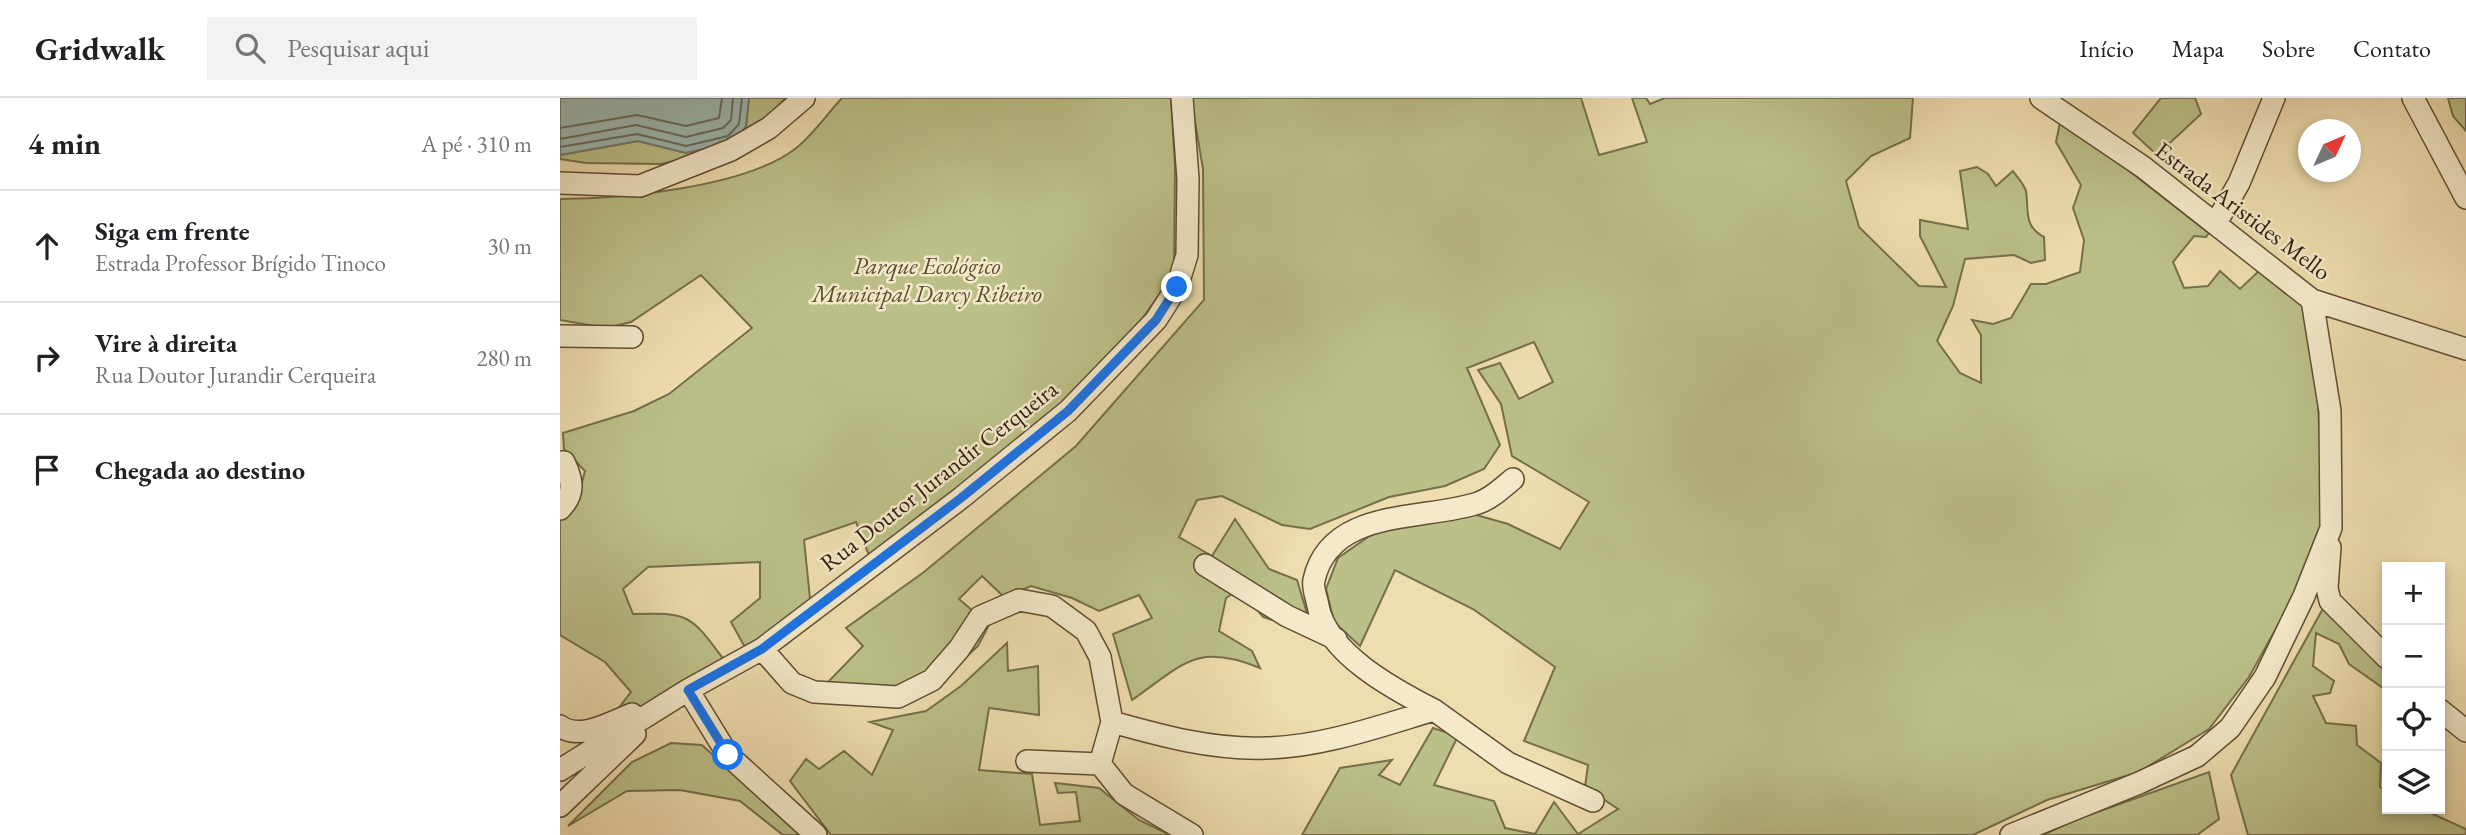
<!DOCTYPE html>
<html lang="pt">
<head>
<meta charset="utf-8">
<style>
  :root { --surface:#fff; --page:#f2f2f2; --text:#202124; --muted:#757577; --line:#e0e0e0 }
  body { margin:0; font-family:"EB Garamond",serif; background:var(--page); color:var(--text) }
  .controls { position:absolute; right:21px; bottom:21px; display:grid; overflow:hidden; border-radius:0px; box-shadow:0 4px 10px #0003 }
  .controls button { width:63px; height:63px; display:grid; place-items:center; padding:0; border:0; border-bottom:2px solid var(--line); background:var(--surface); color:var(--text); font:35px sans-serif }
  .compass { position:absolute; left:1738px; top:21px; width:63px; height:63px; border-radius:50%; background:var(--surface); box-shadow:0 4px 10px #0003; rotate:46deg }
  .stop { position:absolute; width:21px; height:21px; margin:-16px; border:5px solid #1a73e8; border-radius:50%; background:#fff }
  .stop.end { background:#1a73e8; border-color:#fff; box-shadow:0 2px 7px #0008 }
  .list { margin:0; padding:0; list-style:none }
  h2 { display:flex; justify-content:space-between; align-items:center; height:91px; margin:0; padding:0 28px; font-size:30px }
  h2 small { font-size:23px; font-weight:400; color:var(--muted) }
  .list li { display:grid; grid-template-columns:46px 1fr auto; gap:21px; align-items:center; box-sizing:border-box; height:112px; padding:0 28px; border-top:2px solid var(--line) }
  .list b { display:block; font-size:26px; white-space:nowrap }
  .list p { margin:0; font-size:23px; white-space:nowrap; color:var(--muted) }
  .list em { font-size:23px; font-style:normal; color:var(--muted) }
  .icon { flex:none; width:38px; height:38px; fill:none; stroke:currentColor; stroke-width:2; stroke-linecap:round; stroke-linejoin:round }
  .map { position:relative; flex:none; width:1906px; height:737px; overflow:hidden }
  header { display:flex; align-items:center; gap:42px; box-sizing:border-box; height:98px; padding:0 35px; background:var(--surface); border-bottom:2px solid var(--line) }
  header strong { font-size:33px }
  nav { display:flex; gap:38px; margin-inline-start:auto; font-size:24px }
  .search { width:490px; height:63px; background:var(--page); display:flex; align-items:center; gap:18px; box-sizing:border-box; padding:0 24px; border-radius:0px; color:var(--muted); font-size:26px }
  main { display:flex }
  aside { flex:1; background:var(--surface) }
  .map>svg:first-child { display:block }
</style>
</head>
<body>
<header>
<strong>Gridwalk</strong>
<div class="search"><svg class="icon" aria-label="search" viewBox="0 0 24 24"><circle cx="10" cy="10" r="6"/><path d="M15 15l6 6"/></svg>Pesquisar aqui</div>
<nav><a>Início</a><a>Mapa</a><a>Sobre</a><a>Contato</a></nav>
</header>
<main>
<aside>
<h2>4 min<small>A pé · 310 m</small></h2>
<ul class="list">
<li><svg class="icon" aria-label="ahead" viewBox="0 0 24 24"><path d="M12 20V5M6 11l6-6 6 6"/></svg><div><b>Siga em frente</b><p>Estrada Professor Brígido Tinoco</p></div><em>30 m</em></li>
<li><svg class="icon" aria-label="right" viewBox="0 0 24 24"><path d="M7 20v-9h11M14 6l5 5-5 5"/></svg><div><b>Vire à direita</b><p>Rua Doutor Jurandir Cerqueira</p></div><em>280 m</em></li>
<li><svg class="icon" aria-label="arrive" viewBox="0 0 24 24"><path d="M6 21V4h12l-3 4 3 4H6"/></svg><div><b>Chegada ao destino</b></div></li>
</ul>
</aside>
<div class="map">
<svg width="1906" height="737" viewBox="0 0 1906 737">
  <rect width="100%" height="100%" fill="#eeddae"/>
  <filter id="stains"><feTurbulence type="fractalNoise" baseFrequency=".00286" numOctaves="4"/><feColorMatrix values="0 0 0 0 .2 0 0 0 0 .09 0 0 0 0 .02 0 0 0 .5 -.17"/></filter>
  <radialGradient id="worn" r=".72"><stop offset=".6" stop-color="#630" stop-opacity="0"/><stop offset="1" stop-color="#630" stop-opacity=".3"/></radialGradient>
  <path fill="#bbc088" stroke="#766f4a" stroke-width="2" d="M189,0H225L197,35L144,56L101,66L26,65L0,61V57L78,43L126,55L186,28Z
    M282,0H611L615,68L614,175L573,234L511,297L312,465L296,424L244,442L251,510L187,553L171,524L200,500V464L88,469L63,491L73,516C131,514 131,518 165,563L92,610L54,616L71,594L45,564L0,537V406L6,388L22,384L25,373L4,351L3,335L74,313L109,296L192,230L141,177L71,224L46,230L0,222V101C62,101 185,89 235,51C252,38 267,16 282,0Z
    M631,0H1021L1039,57L1087,44L1072,0H1086L1090,6L1105,0H1353L1350,40L1311,58L1286,83L1299,129L1359,188L1386,189L1360,138V122L1408,131L1400,73L1417,69L1428,76L1436,88L1453,73C1457,79 1464,86 1466,93C1469,112 1463,128 1484,139L1485,162L1471,165L1454,157L1405,161L1393,208L1377,243L1400,275L1421,285V237L1412,222L1433,226L1451,220L1471,186H1486L1520,174L1524,142L1513,110L1521,87L1496,44L1501,20L1649,135L1646,139L1634,138L1613,164L1624,190L1648,188L1660,173L1680,191L1703,169L1746,208L1756,267L1764,425L1733,500L1689,579L1649,631L1579,674L1487,702L1413,737H742L780,670L832,662L819,677L840,687L873,630L898,638L874,687L934,703L945,730L975,736L994,704L1018,736L1058,711L1025,689L1028,667L964,643L995,569L913,511L835,472L800,548L774,524L766,491L778,460L821,430L913,416L948,426L1000,451L1029,404L952,358L941,306L918,272L940,265L959,301L993,284L974,244L907,270L940,347L924,371L885,388L829,399L750,431L722,427L662,398L637,402L619,439L652,458L675,421L709,471L737,482L753,535L703,519L680,491L666,500L659,533L692,553L700,570C636,544 624,566 572,602L553,536L592,520L579,497L539,513L512,500L471,488L444,499L422,478L399,501L429,527L418,548L387,577L316,594L267,585L303,548L286,530L364,474L516,348L644,202L643,71Z
    M1601,0H1635L1641,16L1597,57L1573,35Z
    M1888,0H1906V33L1893,18Z
    M1766,505L1827,570V587L1823,590L1789,566L1779,546L1756,535L1753,568L1774,583L1770,595L1753,598L1766,625L1796,628L1797,647L1821,665L1820,689L1827,693V711H1862L1906,731V737H1688L1671,677Z
    M447,545L448,573L478,568L479,617L429,610L419,672L472,676L480,727L520,723L516,694L498,695L495,685L539,690L579,722L610,737H271L230,683L246,661L259,671L284,653L312,677L333,632L310,624L366,613L401,588Z
    M111,645L142,647L240,737H223L180,703L120,692L67,693L8,728L72,664Z
    M1649,674L1659,721L1637,737H1483L1512,723Z"/>
  <path fill="#9dbab5" stroke="#717c71" stroke-width="2" d="M0,0H189L186,28L174,44L126,55L78,43L0,57Z"/>
  <g fill="none" stroke-linecap="round" stroke-linejoin="round">
    <path stroke="#666c60" stroke-width="2" d="M0,30L77,17L126,28L159,20L162,0
      M0,41L76,27L126,39L163,30L171,22L173,0
      M0,49L77,36L126,48L168,38L179,26L182,0"/>
    <g stroke="#604e34" stroke-width="24">
      <path id="minor" d="M1481,0L1583,69L1752,202L1906,251
        M1853,0L1906,100
        M0,85L80,88L171,52L209,30L244,0
        M1656,125L1679,85L1714,0
        M0,238L72,239
        M0,364H4C13,383 15,396 0,411
        M1770,449L1767,490L1770,503L1827,560
        M645,467L727,518L776,541
        M202,551L232,585L254,594L338,599L372,582L399,551L420,519L459,502L492,508L526,533L540,559L552,624L540,666L467,663
        M128,592L168,657L256,737
        M874,612C835,592 767,556 758,508C757,501 752,489 754,482C770,409 865,423 918,405C931,401 942,390 953,381
        M1880,612L1906,633
        M552,624C602,638 653,652 706,650C762,649 820,628 874,612L948,665L1033,703
        M0,628C20,643 51,624 72,616
        M540,666L564,696L632,737
        M0,672L128,592L202,551L401,400L508,313L596,222L617,189L627,157L628,81L622,0
        M0,708L75,636
        M1451,737L1579,685L1637,658L1670,630L1705,579L1744,498L1771,430L1770,313L1752,202"/>
    </g>
    <use href="#minor" stroke="#f4e9ca" stroke-width="21"/>
  </g>
  <g fill="none" stroke-linecap="round" stroke-linejoin="round">
    <path stroke="#1a73e8" stroke-width="9" d="M168,657L128,592L202,551L401,400L508,313L596,222L617,189"/>
  </g>
  <g text-anchor="middle" stroke-width="5" stroke-linejoin="round" paint-order="stroke">
    <g font-size="24" fill="#301e0c" stroke="#f4e9ca">
      <text transform="translate(1683 113) rotate(37)" y="8">Estrada Aristides Mello</text>
      <text transform="translate(379 378) rotate(-38)" y="8">Rua Doutor Jurandir Cerqueira</text>
    </g>
    <g font-size="24" font-style="italic" fill="#5a4f31" stroke="#f4e9ca">
      <text x="367" y="176">Parque Ecológico<tspan x="367" dy="28">Municipal Darcy Ribeiro</tspan></text>
    </g>
  </g>
  <rect width="100%" height="100%" filter="url(#stains)"/>
  <rect width="100%" height="100%" fill="url(#worn)"/>
</svg>
<div class="controls">
<button>+</button>
<button>−</button>
<button><svg class="icon" aria-label="locate" viewBox="0 0 24 24"><circle cx="12" cy="12" r="6"/><path d="M12 2v4M12 18v4M2 12h4M18 12h4"/></svg></button>
<button><svg class="icon" aria-label="layers" viewBox="0 0 24 24"><path d="M12 4l9 5-9 5-9-5zM3 14l9 5 9-5"/></svg></button>
</div>
<svg class="compass" viewBox="-18 -18 36 36"><path d="M0-13l5 13h-10z" fill="#e53935"/><path d="M0 13l5-13h-10z" fill="#757577"/></svg>
<div class="stop" style="left:168px;top:657px"></div>
<div class="stop end" style="left:617px;top:189px"></div>
</div>
</main>
</body>
</html>
